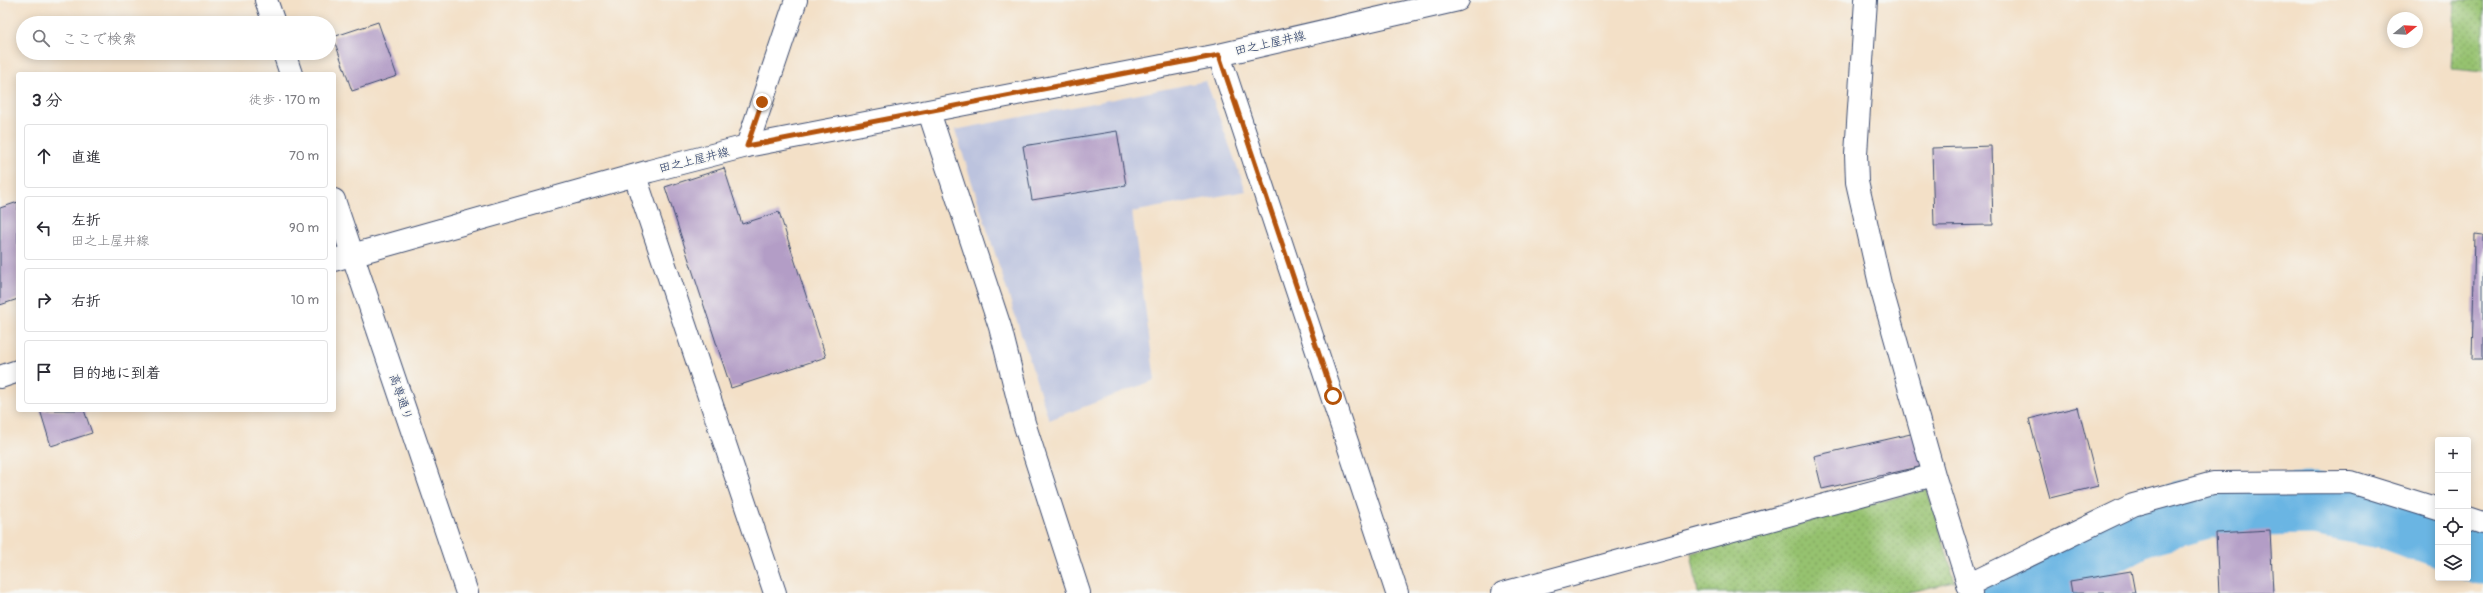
<!DOCTYPE html>
<html lang="ja">
<head>
<meta charset="utf-8">
<style>
  :root { --surface:#fff; --page:#f2f2f3; --text:#2b2b33; --muted:#7c7c81; --line:#e1e1e2 }
  body { margin:0; font-family:Pangolin,"Klee One",sans-serif; background:var(--page); color:var(--text) }
  .controls { position:absolute; right:12px; bottom:12px; display:grid; overflow:hidden; border-radius:4px; box-shadow:0 2px 10px #0003 }
  .controls button { width:36px; height:36px; display:grid; place-items:center; padding:0; border:0; border-bottom:1px solid var(--line); background:var(--surface); color:var(--text); font:20px sans-serif }
  .compass { position:absolute; left:2387px; top:12px; width:36px; height:36px; border-radius:50%; background:var(--surface); box-shadow:0 2px 10px #0003; rotate:72deg }
  .stop { position:absolute; width:12px; height:12px; margin:-9px; border:3px solid #b45309; border-radius:50%; background:#fff }
  .stop.end { background:#b45309; border-color:#fff; box-shadow:0 1px 4px #0008 }
  .list { margin:0; padding:0; list-style:none }
  h2 { display:flex; justify-content:space-between; align-items:center; height:52px; margin:0; padding:0 16px; font-size:17px }
  h2 small { font-size:13px; font-weight:400; color:var(--muted) }
  .list li { display:grid; grid-template-columns:26px 1fr auto; gap:12px; align-items:center; box-sizing:border-box; height:64px; margin:0 8px 8px; padding:0 8px; border:1px solid var(--line); border-radius:4px }
  .list b { display:block; font-size:15px; white-space:nowrap }
  .list p { margin:0; font-size:13px; white-space:nowrap; color:var(--muted) }
  .list em { font-size:13px; font-style:normal; color:var(--muted) }
  .icon { flex:none; width:22px; height:22px; fill:none; stroke:currentColor; stroke-width:2; stroke-linecap:round; stroke-linejoin:round }
  .map { position:relative; flex:none; width:2483px; height:593px; overflow:hidden }
  .search { position:absolute; background:var(--surface); box-shadow:0 2px 10px #0003; left:16px; top:16px; width:320px; height:44px; display:flex; align-items:center; gap:10px; box-sizing:border-box; padding:0 14px; border-radius:22px; color:var(--muted); font-size:15px }
  .panel { position:absolute; background:var(--surface); box-shadow:0 2px 10px #0003; left:16px; top:72px; width:320px; height:340px; border-radius:4px }
  .map>svg:first-child { display:block }
</style>
</head>
<body>
<div class="map">
<svg width="2483" height="593" viewBox="0 0 2483 593">
  <defs>
    <pattern id="green-dots" width="8" height="8" patternUnits="userSpaceOnUse"><rect width="8" height="8" fill="#96c26f"/><path d="M2 2h.1M6 6h.1" fill="none" stroke="#7a9e5e" stroke-width="1.8" stroke-linecap="round"/></pattern>
  </defs>
  <rect width="100%" height="100%" fill="#f6f6f2"/>
  <filter id="ink" filterUnits="userSpaceOnUse"><feTurbulence type="fractalNoise" baseFrequency=".025" numOctaves="2"/><feDisplacementMap in="SourceGraphic" scale="8" xChannelSelector="R" yChannelSelector="G"/><feConvolveMatrix kernelMatrix="1 2 1 2 8 2 1 2 1" color-interpolation-filters="sRGB"/></filter>
  <filter id="wash" filterUnits="userSpaceOnUse"><feTurbulence type="fractalNoise" baseFrequency=".012" numOctaves="4" result="noise"/><feDisplacementMap in="SourceGraphic" scale="16" xChannelSelector="R" yChannelSelector="G"/><feGaussianBlur stdDeviation="0.9" result="paint"/><feColorMatrix in="noise" values="0 0 0 0 0 0 0 0 0 0 0 0 0 0 0 0 0 1.4 0 .05"/><feComposite in="paint" operator="in"/></filter>
  <g filter="url(#wash)">
    <rect width="100%" height="100%" fill="#f3e0c7"/>
    <path fill="#bcc3de" d="M1206,81L1246,191L1132,212L1155,380L1049,420L955,130Z"/>
    <path fill="url(#green-dots)" stroke="#587866" d="M2455,0H2483V72L2452,69Z
      M1928,489L1955,582L1905,593H1698L1691,553Z"/>
    <g fill="none" stroke-linecap="round" stroke-linejoin="round">
      <path stroke="#6ab5e3" stroke-width="63" d="M2468,548L2483,553
        M2011,593L2143,524L2209,506L2315,504L2392,519L2438,536"/>
    </g>
    <g id="blocks">
      <path fill="#b39dc6" d="M378,22L397,76L352,91L333,37Z
        M1117,131L1126,185L1032,200L1023,146Z
        M1991,146L1993,225L1934,226L1932,148Z
        M724,168L742,224L779,212L826,357L731,388L665,187Z
        M18,202V299L0,305V208Z
        M2475,234L2483,235V359H2472Z
        M2078,407L2098,486L2050,498L2029,419Z
        M40,410H84L92,433L51,446Z
        M1915,433L1923,466L1822,489L1814,456Z
        M2270,530L2273,593H2219L2216,533Z
        M2131,571L2135,593H2072L2070,581Z"/>
    </g>
  </g>
  <g filter="url(#ink)">
    <use href="#blocks" fill-opacity="0" stroke="#3b4a6e" stroke-width="1"/>
    <g fill="none" stroke-linecap="round" stroke-linejoin="round">
      <g stroke="#3b4a6e" stroke-width="24">
        <path id="minor" d="M1866,0L1856,154L1857,182L1880,284L1934,475L1971,593
          M1219,55L1397,593
          M929,112L1000,327L1024,423L1079,593
          M747,146L796,0
          M635,176L775,593
          M2468,518L2483,523
          M1968,585L2133,505L2213,483L2351,482L2438,509
          M1503,593L1934,475"/>
      </g>
      <g stroke="#3b4a6e" stroke-width="24">
        <path id="tertiary" d="M266,0L274,23
          M284,53L291,74
          M334,200L467,593"/>
      </g>
      <g stroke="#3b4a6e" stroke-width="24">
        <path id="secondary" d="M334,260L650,171L747,146L1219,55L1458,0
          M0,377L18,371"/>
      </g>
      <use href="#minor" stroke="#fff" stroke-width="22"/>
      <use href="#tertiary" stroke="#fff" stroke-width="22"/>
      <use href="#secondary" stroke="#fff" stroke-width="22"/>
    </g>
  </g>
  <g fill="none" stroke-linecap="round" stroke-linejoin="round" filter="url(#ink)">
    <path stroke="#b45309" stroke-width="5" d="M762,102L747,146L1219,55L1333,396"/>
  </g>
  <g text-anchor="middle" stroke-width="3" stroke-linejoin="round" paint-order="stroke">
    <g font-size="12" fill="#1b2f5e" stroke="#f6f6f2">
      <text transform="translate(1270 43) rotate(-13)" y="4">田之上屋井線</text>
      <text transform="translate(694 160) rotate(-14)" y="4">田之上屋井線</text>
      <text transform="translate(401 397) rotate(71)" y="4">高専通り</text>
    </g>
  </g>
</svg>
<div class="controls">
<button>+</button>
<button>−</button>
<button><svg class="icon" aria-label="locate" viewBox="0 0 24 24"><circle cx="12" cy="12" r="6"/><path d="M12 2v4M12 18v4M2 12h4M18 12h4"/></svg></button>
<button><svg class="icon" aria-label="layers" viewBox="0 0 24 24"><path d="M12 4l9 5-9 5-9-5zM3 14l9 5 9-5"/></svg></button>
</div>
<svg class="compass" viewBox="-18 -18 36 36"><path d="M0-13l5 13h-10z" fill="#e53935"/><path d="M0 13l5-13h-10z" fill="#7c7c81"/></svg>
<div class="stop" style="left:1333px;top:396px"></div>
<div class="stop end" style="left:762px;top:102px"></div>
<div class="search"><svg class="icon" aria-label="search" viewBox="0 0 24 24"><circle cx="10" cy="10" r="6"/><path d="M15 15l6 6"/></svg>ここで検索</div>
<section class="panel">
<h2>3 分<small>徒歩 · 170 m</small></h2>
<ul class="list">
<li><svg class="icon" aria-label="ahead" viewBox="0 0 24 24"><path d="M12 20V5M6 11l6-6 6 6"/></svg><div><b>直進</b></div><em>70 m</em></li>
<li><svg class="icon" aria-label="left" viewBox="0 0 24 24"><path d="M17 20v-9H6M10 6l-5 5 5 5"/></svg><div><b>左折</b><p>田之上屋井線</p></div><em>90 m</em></li>
<li><svg class="icon" aria-label="right" viewBox="0 0 24 24"><path d="M7 20v-9h11M14 6l5 5-5 5"/></svg><div><b>右折</b></div><em>10 m</em></li>
<li><svg class="icon" aria-label="arrive" viewBox="0 0 24 24"><path d="M6 21V4h12l-3 4 3 4H6"/></svg><div><b>目的地に到着</b></div></li>
</ul>
</section>
</div>
</body>
</html>
